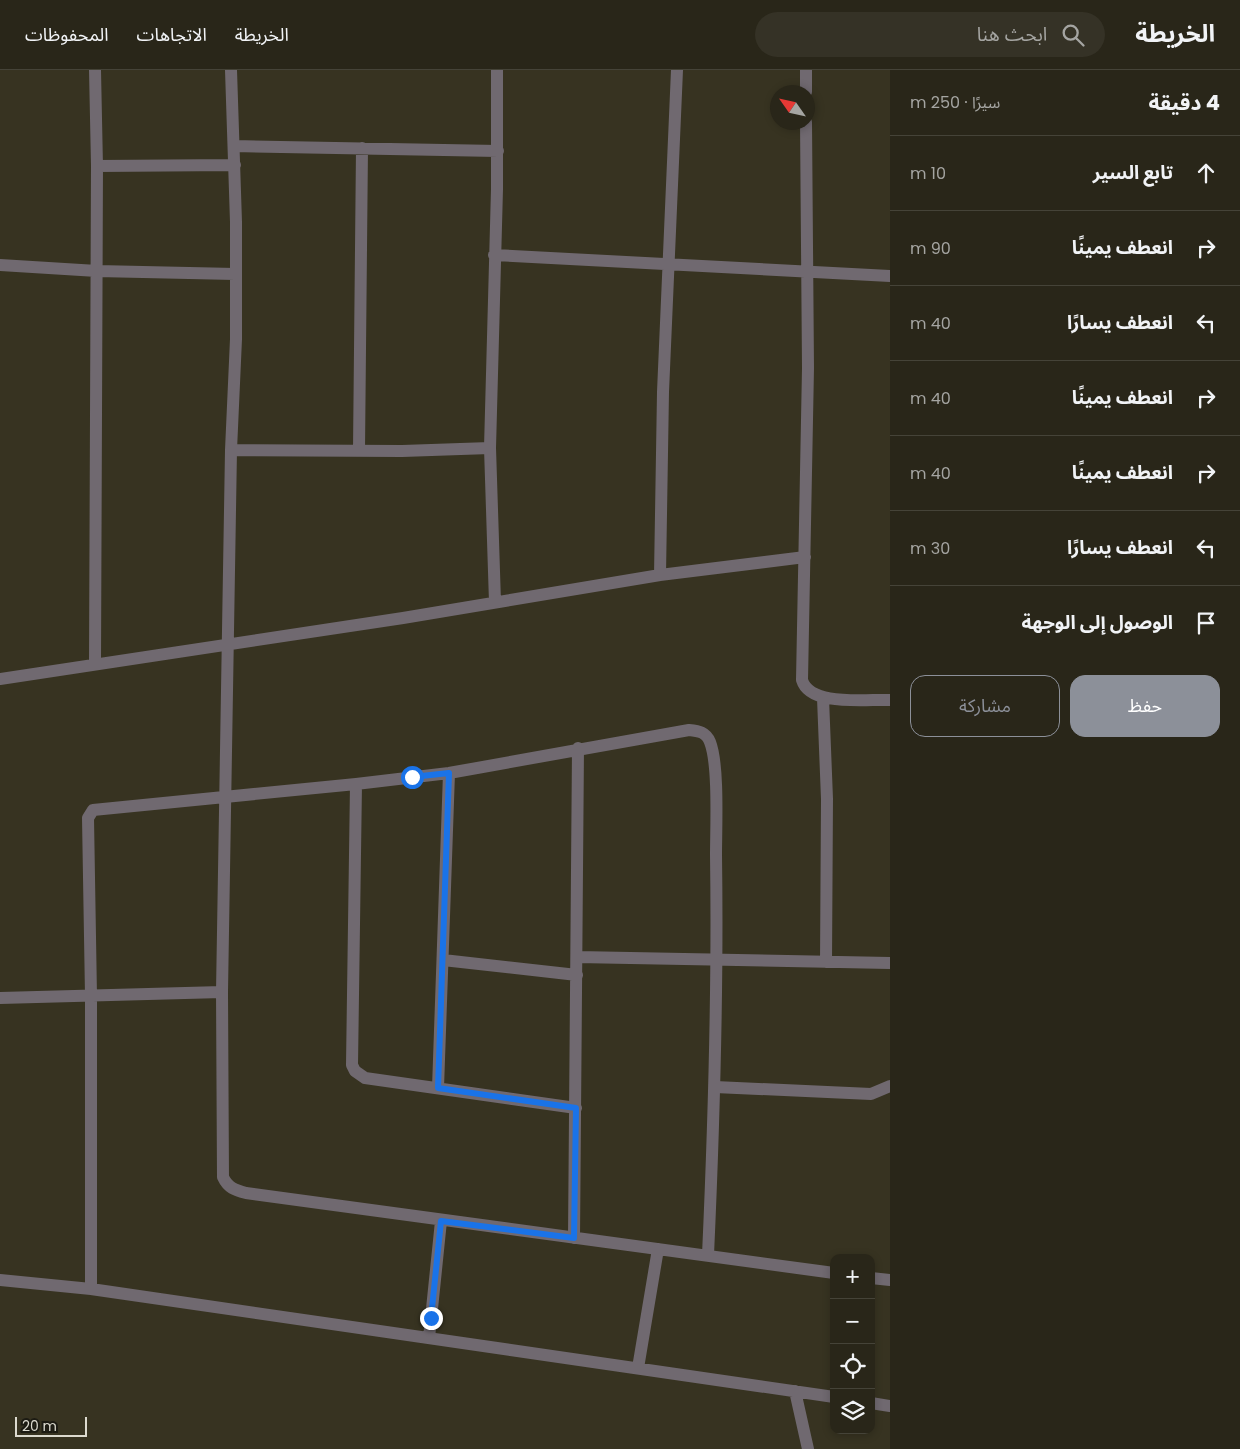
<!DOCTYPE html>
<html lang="ar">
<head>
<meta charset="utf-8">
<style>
  :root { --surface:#292619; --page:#353226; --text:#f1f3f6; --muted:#a5a5a2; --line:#454338; --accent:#8c9099 }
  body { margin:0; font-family:Poppins,"Noto Sans Arabic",sans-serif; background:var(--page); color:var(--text); direction:rtl }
  .controls { position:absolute; right:15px; bottom:15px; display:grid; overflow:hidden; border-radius:10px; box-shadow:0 2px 8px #0003 }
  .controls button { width:45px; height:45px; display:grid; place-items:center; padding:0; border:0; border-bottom:1px solid var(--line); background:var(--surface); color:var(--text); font:25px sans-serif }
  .compass { position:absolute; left:770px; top:15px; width:45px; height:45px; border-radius:50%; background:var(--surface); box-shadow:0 2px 8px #0003; rotate:304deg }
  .scale { position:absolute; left:15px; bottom:12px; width:72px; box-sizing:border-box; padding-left:5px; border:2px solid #dcdacf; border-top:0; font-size:14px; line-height:18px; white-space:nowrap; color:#dcdacf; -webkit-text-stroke:4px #1c1b13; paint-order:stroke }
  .stop { position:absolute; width:15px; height:15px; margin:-11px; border:4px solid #1a73e8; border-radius:50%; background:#fff }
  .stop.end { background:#1a73e8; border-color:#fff; box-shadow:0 1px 5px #0008 }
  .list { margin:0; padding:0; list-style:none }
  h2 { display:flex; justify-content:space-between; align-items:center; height:65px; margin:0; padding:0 20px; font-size:21px }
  h2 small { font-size:16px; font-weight:400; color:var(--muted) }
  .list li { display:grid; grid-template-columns:32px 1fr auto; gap:15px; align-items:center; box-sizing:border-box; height:75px; padding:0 20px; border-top:1px solid var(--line) }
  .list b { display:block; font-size:19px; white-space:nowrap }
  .list em { font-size:16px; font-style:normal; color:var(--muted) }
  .actions { display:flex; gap:10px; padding:15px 20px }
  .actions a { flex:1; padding:11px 0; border:1px solid var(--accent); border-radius:15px; text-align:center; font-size:18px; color:var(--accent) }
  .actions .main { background:var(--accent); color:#fff }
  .icon { flex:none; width:28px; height:28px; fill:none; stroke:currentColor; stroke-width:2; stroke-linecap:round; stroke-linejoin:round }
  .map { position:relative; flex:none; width:890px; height:1379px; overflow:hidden; direction:ltr }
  header { display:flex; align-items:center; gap:30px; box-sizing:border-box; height:70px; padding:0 25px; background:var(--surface); border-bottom:1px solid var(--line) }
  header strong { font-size:24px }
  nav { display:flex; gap:28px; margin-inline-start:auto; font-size:18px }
  .search { width:350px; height:45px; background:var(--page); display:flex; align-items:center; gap:12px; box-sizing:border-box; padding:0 18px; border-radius:28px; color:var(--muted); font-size:19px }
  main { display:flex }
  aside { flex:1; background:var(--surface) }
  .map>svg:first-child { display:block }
</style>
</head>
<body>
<header>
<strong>الخريطة</strong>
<div class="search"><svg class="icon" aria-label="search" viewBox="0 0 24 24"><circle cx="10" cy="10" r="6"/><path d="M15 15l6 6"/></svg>ابحث هنا</div>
<nav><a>الخريطة</a><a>الاتجاهات</a><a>المحفوظات</a></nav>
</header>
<main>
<aside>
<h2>4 دقيقة<small>سيرًا · 250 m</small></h2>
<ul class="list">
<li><svg class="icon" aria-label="ahead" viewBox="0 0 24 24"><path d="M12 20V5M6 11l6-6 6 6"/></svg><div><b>تابع السير</b></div><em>10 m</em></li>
<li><svg class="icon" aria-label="right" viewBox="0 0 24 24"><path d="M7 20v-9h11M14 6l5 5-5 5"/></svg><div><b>انعطف يمينًا</b></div><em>90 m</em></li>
<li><svg class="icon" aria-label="left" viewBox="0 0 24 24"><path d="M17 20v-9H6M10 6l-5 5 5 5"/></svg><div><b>انعطف يسارًا</b></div><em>40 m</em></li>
<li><svg class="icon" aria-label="right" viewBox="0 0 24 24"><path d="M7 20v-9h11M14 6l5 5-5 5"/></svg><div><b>انعطف يمينًا</b></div><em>40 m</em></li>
<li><svg class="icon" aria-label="right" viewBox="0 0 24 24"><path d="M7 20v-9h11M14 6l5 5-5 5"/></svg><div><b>انعطف يمينًا</b></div><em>40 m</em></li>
<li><svg class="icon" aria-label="left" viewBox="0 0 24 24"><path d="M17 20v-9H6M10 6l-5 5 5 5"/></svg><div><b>انعطف يسارًا</b></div><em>30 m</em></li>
<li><svg class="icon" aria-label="arrive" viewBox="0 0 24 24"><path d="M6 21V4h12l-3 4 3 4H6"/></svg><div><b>الوصول إلى الوجهة</b></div></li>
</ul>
<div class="actions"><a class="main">حفظ</a><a>مشاركة</a></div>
</aside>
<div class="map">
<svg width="890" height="1379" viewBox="0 0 890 1379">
  <rect width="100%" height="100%" fill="#373321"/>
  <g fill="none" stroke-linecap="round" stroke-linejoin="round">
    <path stroke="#706970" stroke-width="12" d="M231,0L236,152V269L231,380L222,922L223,1107C228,1118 235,1120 246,1123L834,1203
      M806,0V22
      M806,52L808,298L802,610C810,637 866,629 890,630
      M234,76L498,81
      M97,96L235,95
      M494,185L890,206
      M0,195L97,201L235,204
      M231,380L402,381L490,378
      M359,380L362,78
      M660,505L663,322L677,0
      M495,532L490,378L497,119V0
      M95,593L97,96L95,0
      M0,609L403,548L660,505L805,487
      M823,628L827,729L826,892
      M356,714L352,995L355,1001L365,1008L576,1038
      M577,887L890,893
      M443,890L577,905
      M0,928L222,922
      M715,1017L871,1024L890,1016
      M438,1018L449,703
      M574,1168L578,678
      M871,1208L890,1210
      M0,1210L91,1219L834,1327
      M91,1219V926L88,748L93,740L356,714L449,703L689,660C699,661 706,662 710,672C719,695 716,758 716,785C718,919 714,1052 708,1185
      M429,1268L441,1151
      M638,1298L658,1179
      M795,1321L808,1379
      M871,1333L890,1336"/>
  </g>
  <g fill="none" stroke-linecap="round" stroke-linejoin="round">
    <path stroke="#1a73e8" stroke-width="6" d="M412,707L449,703L438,1018L576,1038L574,1168L441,1151L431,1248"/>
  </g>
</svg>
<div class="controls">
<button>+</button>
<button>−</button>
<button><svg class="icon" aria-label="locate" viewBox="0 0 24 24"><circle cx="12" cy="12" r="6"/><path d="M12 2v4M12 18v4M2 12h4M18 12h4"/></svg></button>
<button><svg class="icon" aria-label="layers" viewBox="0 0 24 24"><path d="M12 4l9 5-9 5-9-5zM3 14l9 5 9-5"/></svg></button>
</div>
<svg class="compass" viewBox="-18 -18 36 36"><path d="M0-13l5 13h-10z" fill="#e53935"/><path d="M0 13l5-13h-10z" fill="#a5a5a2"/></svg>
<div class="scale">20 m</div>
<div class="stop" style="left:412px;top:707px"></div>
<div class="stop end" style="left:431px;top:1248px"></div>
</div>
</main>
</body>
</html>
